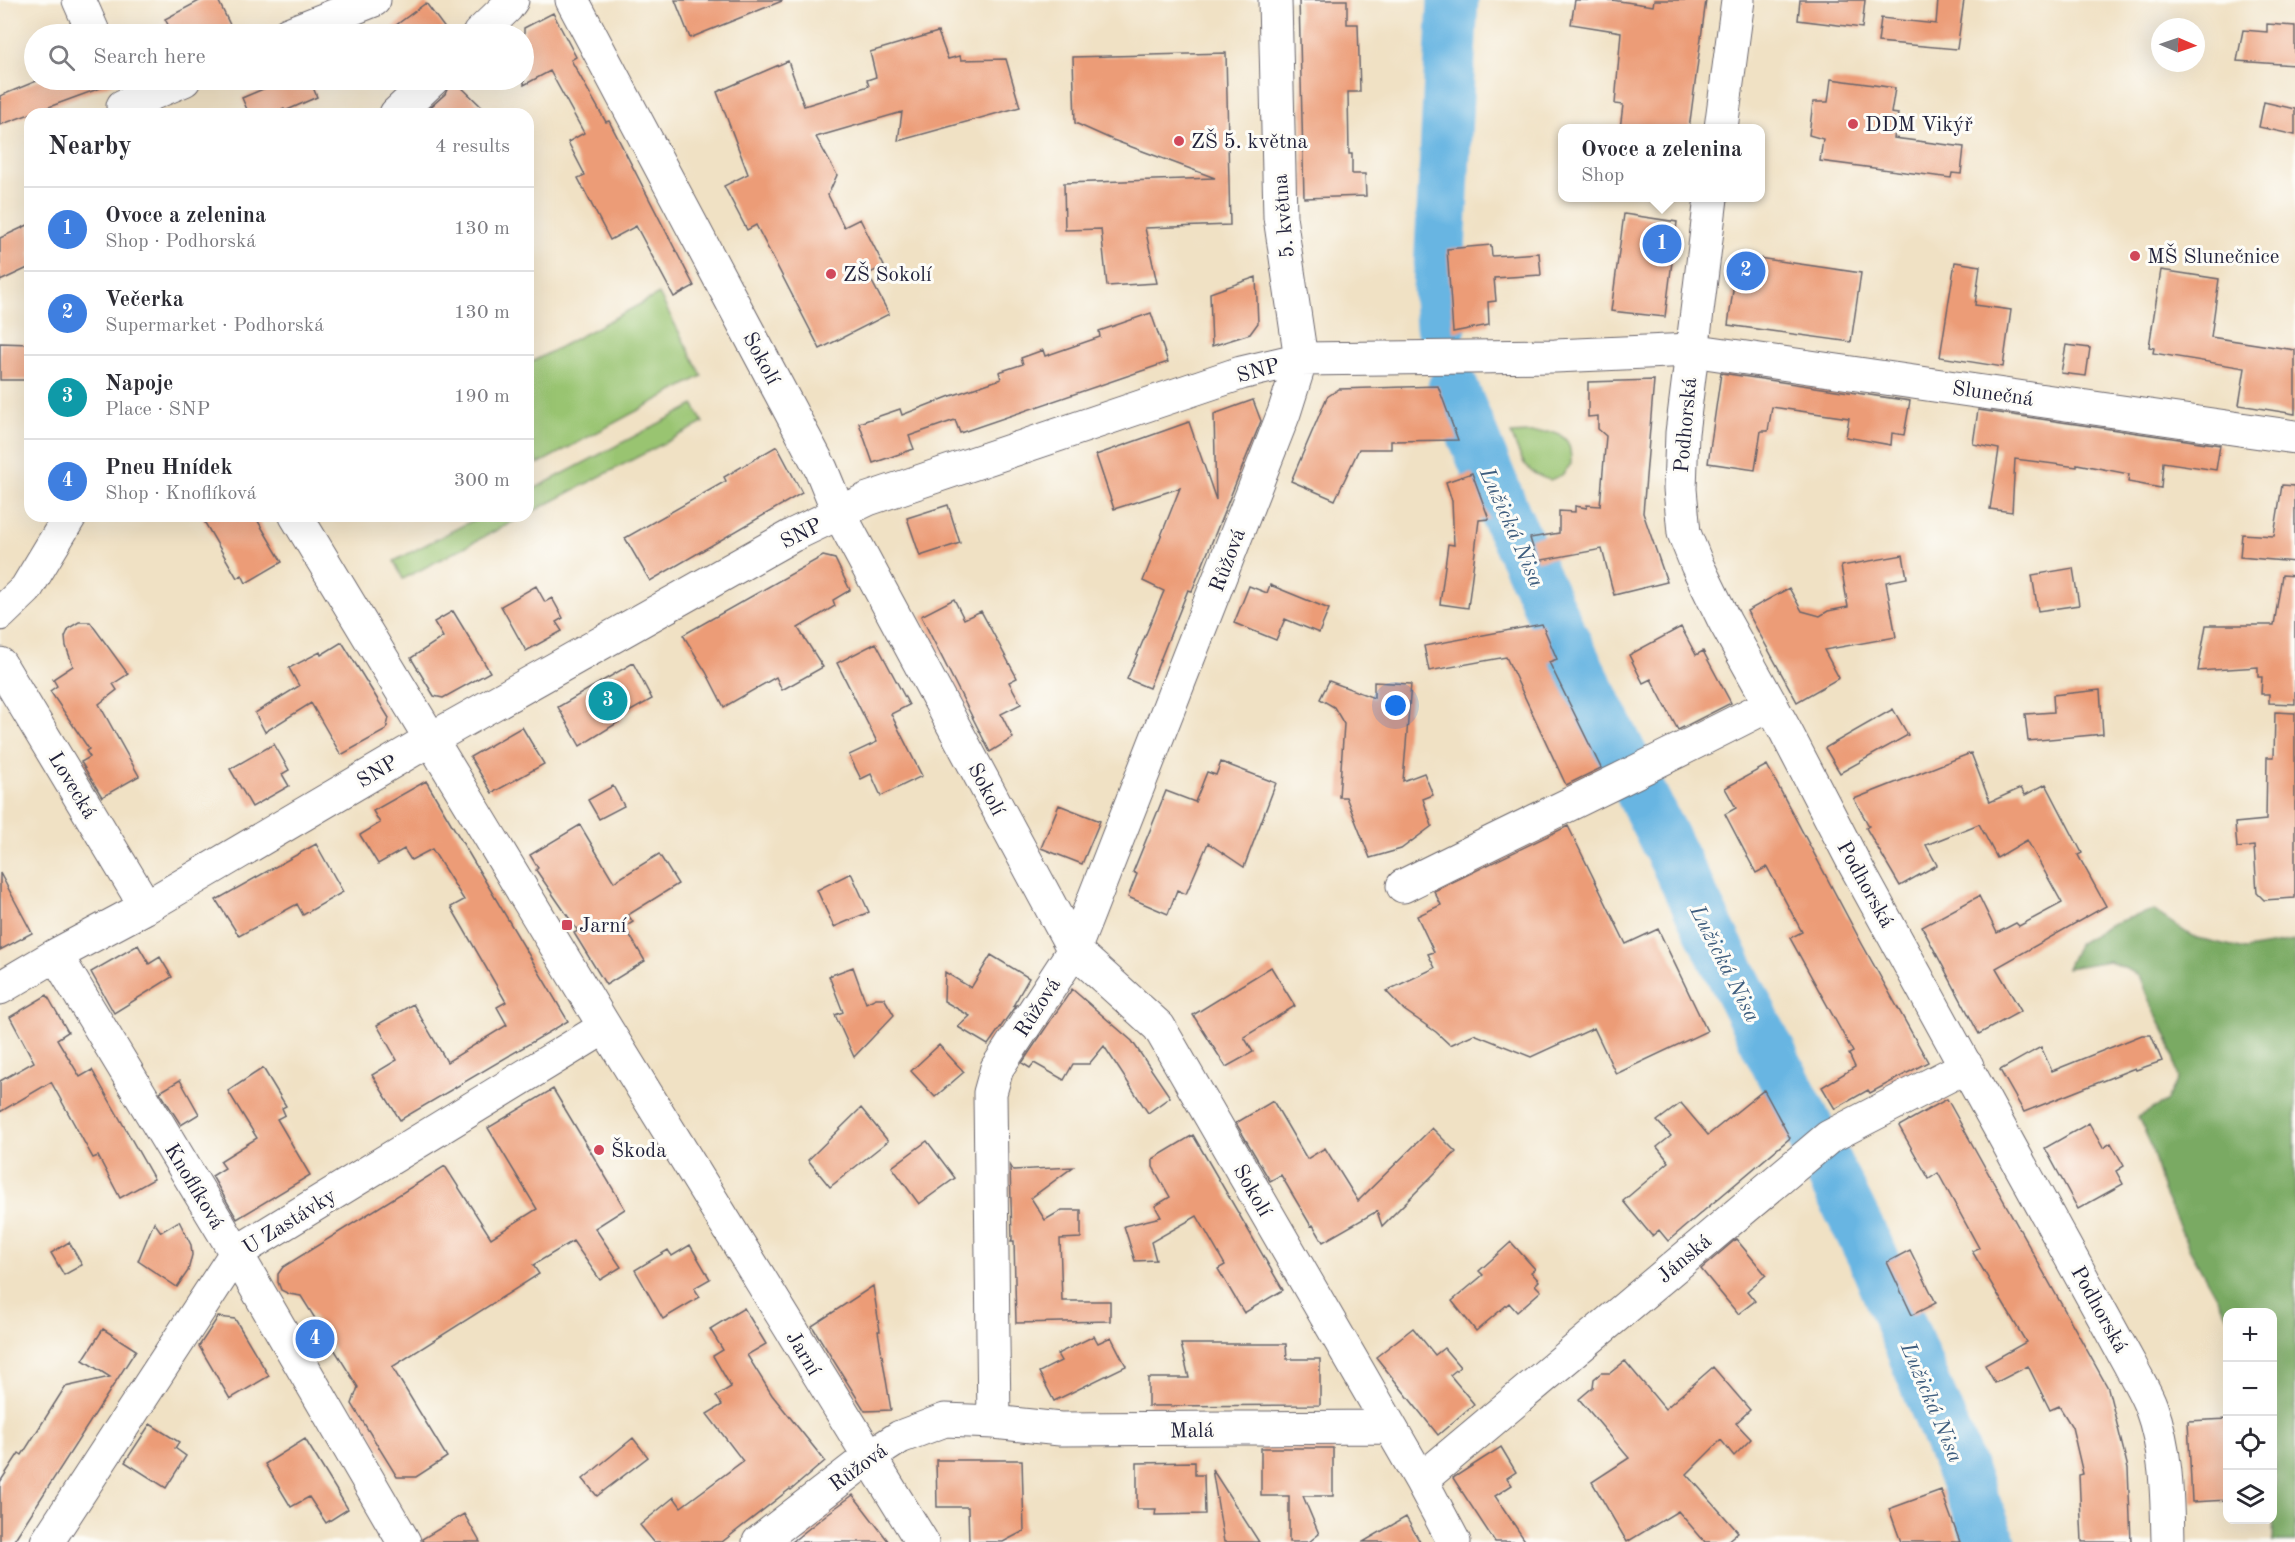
<!DOCTYPE html>
<html lang="en">
<head>
<meta charset="utf-8">
<style>
  :root { --surface:#fff; --page:#f2f2f3; --text:#2b2b33; --muted:#7c7c81; --line:#e1e1e2; --accent:#d1495b }
  body { margin:0; font-family:"Old Standard TT",serif; background:var(--page); color:var(--text) }
  .controls { position:absolute; right:18px; bottom:18px; display:grid; overflow:hidden; border-radius:12px; box-shadow:0 6px 24px #0002 }
  .controls button { width:54px; height:54px; display:grid; place-items:center; padding:0; border:0; border-bottom:2px solid var(--line); background:var(--surface); color:var(--text); font:30px sans-serif }
  .compass { position:absolute; left:2151px; top:18px; width:54px; height:54px; border-radius:50%; background:var(--surface); box-shadow:0 6px 24px #0002; rotate:92deg }
  .you { position:absolute; left:1396px; top:706px; width:21px; height:21px; margin:-15px; border:4px solid #fff; border-radius:50%; background:#1a73e8; box-shadow:0 0 0 9px #1a73e833 }
  .badge { display:grid; place-items:center; width:39px; height:39px; border-radius:50%; background:var(--accent); color:#fff; font-size:20px; font-weight:700 }
  .pin { position:absolute; translate:-50% -50%; border:3px solid #fff; box-shadow:0 2px 6px #0006 }
  .popup { position:absolute; left:1558px; top:124px; width:207px; height:78px; box-sizing:border-box; display:grid; place-content:center; border-radius:12px; background:var(--surface); filter:drop-shadow(0 2px 4px #0005); font-size:20px; white-space:nowrap; color:var(--muted) }
  .popup b { font-size:22px; color:var(--text) }
  .popup::after { content:''; position:absolute; left:50%; top:100%; margin-left:-12px; border:12px solid transparent; border-top-color:var(--surface) }
  .list { margin:0; padding:0; list-style:none }
  h2 { display:flex; justify-content:space-between; align-items:center; height:78px; margin:0; padding:0 24px; font-size:26px }
  h2 small { font-size:20px; font-weight:400; color:var(--muted) }
  .list li { display:grid; grid-template-columns:39px 1fr auto; gap:18px; align-items:center; box-sizing:border-box; height:84px; padding:0 24px; border-top:2px solid var(--line) }
  .list b { display:block; font-size:22px; white-space:nowrap }
  .list p { margin:0; font-size:20px; white-space:nowrap; color:var(--muted) }
  .list em { font-size:20px; font-style:normal; color:var(--muted) }
  .icon { flex:none; width:33px; height:33px; fill:none; stroke:currentColor; stroke-width:2; stroke-linecap:round; stroke-linejoin:round }
  .map { position:relative; flex:none; width:2295px; height:1542px; overflow:hidden }
  .search { position:absolute; background:var(--surface); box-shadow:0 6px 24px #0002; left:24px; top:24px; width:510px; height:66px; display:flex; align-items:center; gap:15px; box-sizing:border-box; padding:0 21px; border-radius:33px; color:var(--muted); font-size:22px }
  .panel { position:absolute; background:var(--surface); box-shadow:0 6px 24px #0002; left:24px; top:108px; width:510px; height:414px; border-radius:18px }
  .map>svg:first-child { display:block }
</style>
</head>
<body>
<div class="map">
<svg width="2295" height="1542" viewBox="0 0 2295 1542">
  <rect width="100%" height="100%" fill="#fdfcf7"/>
  <filter id="ink" filterUnits="userSpaceOnUse"><feTurbulence type="fractalNoise" baseFrequency=".0167" numOctaves="2"/><feDisplacementMap in="SourceGraphic" scale="12" xChannelSelector="R" yChannelSelector="G"/><feConvolveMatrix kernelMatrix="1 2 1 2 8 2 1 2 1" color-interpolation-filters="sRGB"/></filter>
  <filter id="wash" filterUnits="userSpaceOnUse"><feTurbulence type="fractalNoise" baseFrequency=".008" numOctaves="4" result="noise"/><feDisplacementMap in="SourceGraphic" scale="24" xChannelSelector="R" yChannelSelector="G"/><feGaussianBlur stdDeviation="1.35" result="paint"/><feColorMatrix in="noise" values="0 0 0 0 0 0 0 0 0 0 0 0 0 0 0 0 0 1.4 0 .05"/><feComposite in="paint" operator="in"/></filter>
  <g filter="url(#wash)">
    <rect width="100%" height="100%" fill="#f0e1c4"/>
    <path fill="#99c471" stroke="#5e7356" stroke-width="1.5" d="M659,294L702,376L538,464L528,445V364Z
      M694,405L703,423L528,514V492Z
      M1550,432C1569,435 1571,446 1571,464L1562,475L1550,480C1522,472 1522,459 1511,434Z
      M481,516H524L403,579L394,561Z"/>
    <path fill="#7aaa63" stroke="#4e664f" stroke-width="1.5" d="M2153,910L2193,937L2245,949L2295,941V1542H2273L2276,1422L2272,1404V1312H2228L2227,1316L2189,1248L2163,1191L2151,1145L2138,1117L2166,1102L2178,1079L2170,1042L2148,998L2139,975L2109,961L2067,968L2078,944L2111,924Z"/>
    <g fill="none" stroke-linecap="round" stroke-linejoin="round">
      <path stroke="#68b5e2" stroke-width="51" d="M1441,326L1438,289L1453,0
        M1453,388L1506,516L1560,631L1872,1255L1991,1542"/>
    </g>
    <g id="blocks">
      <path fill="#ec9c77" d="M201,0H218L231,27L216,34H173L165,19Z
        M675,0H782V1L690,38Z
        M1299,0H1347V24H1358L1360,92H1348L1349,154H1352V174H1365L1366,196L1304,198Z
        M1575,0H1612L1653,6L1654,0H1706L1689,129H1620L1623,105L1615,104L1621,32L1571,24Z
        M1800,0H1865L1862,28L1798,20Z
        M1938,0H1964L1957,49L1878,42L1881,18L1936,24Z
        M426,3L449,34H384Z
        M553,13L576,57L571,60L606,122L609,121L694,286L674,297L636,226L610,240L578,178L585,175L568,142L584,133L550,71L524,85V28Z
        M2267,24L2295,26V65L2237,61L2243,30L2267,32Z
        M938,32L948,59L960,56L961,60L1006,59L1020,107L898,141L902,112L816,137L837,175L828,195L844,227L860,219L884,266L868,274L889,314L820,349L756,225L747,230L724,186L748,174L717,92L788,61L804,106L869,86L867,80L876,77L870,52Z
        M1226,53L1230,225L1145,228L1157,283L1107,286L1101,229L1065,230L1064,183L1215,178L1113,140L1075,123L1073,57Z
        M1831,79L1895,88L1891,113L1898,114L1894,138L1964,147L1961,174L1952,173L1951,178L1820,161L1823,139L1809,135L1813,102H1828Z
        M39,80H117V82L0,125V96Z
        M284,80H310L317,97L285,111L284,109L273,114H249L242,98Z
        M454,80L489,114H423L445,94L450,83Z
        M2264,102L2295,109V135L2259,127Z
        M1624,214L1677,222L1665,317L1611,311Z
        M30,224V267L0,281V238Z
        M1491,245L1492,256L1539,253L1541,275L1494,278L1496,301L1488,302L1489,325L1453,332L1447,249Z
        M1738,255L1861,273L1851,342L1728,325Z
        M1955,262L1980,266L1975,305L2011,310L2003,367L1940,357Z
        M2161,270L2219,279L2211,337L2295,350V414L2239,405L2245,368L2153,353L2154,348L2149,347Z
        M1256,277L1258,323L1250,334L1212,346L1210,293Z
        M1151,313L1168,362L960,433L955,420L909,436L914,449L873,463L859,423L900,409L902,415L948,397L1001,379L999,372L1023,364L1021,358L1043,350L1045,356L1100,337L1099,331Z
        M0,343L30,344V380H0Z
        M2066,345L2090,348L2086,376L2061,373Z
        M1721,373L1910,401L1904,435L1892,433L1891,445L1846,437L1849,418L1772,407L1768,431H1761L1755,470L1708,463Z
        M1654,380L1643,513L1667,582L1614,595L1602,549L1537,561L1530,538L1559,533V511L1575,512V506L1587,508V505L1600,506L1606,436L1598,429V416L1588,417V382Z
        M1438,386L1458,440L1391,441V449H1359L1335,500L1291,481L1327,397L1339,389Z
        M1253,400L1261,421L1192,591L1188,590L1149,688L1127,679L1164,591L1143,581L1180,488L1114,509L1096,455L1189,422L1216,500L1214,414Z
        M1978,410L2220,445L2216,470L2163,462L2161,488L2128,482L2129,474L2077,464V467L2015,459L2012,512L1990,509L1999,449L1973,444Z
        M777,446L802,493L650,581L625,538L726,481L724,477Z
        M1472,473L1489,519L1479,520L1468,608L1440,604L1448,544L1454,545L1452,501L1446,482Z
        M2282,485L2295,486V562L2240,557L2242,534L2274,536Z
        M948,505L960,543L920,556L907,518Z
        M201,516H255L282,562L246,583L242,575L237,578Z
        M1903,555L1907,578L1886,582L1896,637L1824,650L1839,678L1797,702L1747,611L1789,588L1802,611L1820,616L1828,611L1848,607L1841,566Z
        M823,556L835,559L850,590L833,600L835,606L798,628L823,667L782,690L776,677L724,707L706,672L683,635Z
        M2073,568L2079,605L2038,611L2032,575Z
        M2282,575L2295,576V704L2269,703V694H2261L2262,677H2258V667L2198,671L2206,625H2274Z
        M1270,585L1329,609L1319,633L1285,619L1276,640L1234,623L1249,586L1267,593Z
        M536,586L545,602L552,598L563,618L556,622L562,631L526,651L501,606Z
        M954,599L964,619L981,611L1017,678L1009,682L1021,704L1001,714L1013,738L990,752L921,616Z
        M453,611L490,672L443,698L434,696L411,658L443,637L434,622Z
        M79,622H90L128,674L113,684L117,690L99,704L139,776L102,797L81,762L90,757L86,751L89,749L50,691L57,686L53,679L73,666L66,646L65,637L69,628Z
        M1542,624L1557,659L1549,662L1601,768L1566,785L1506,657L1429,671L1424,646Z
        M1681,627L1696,655L1703,651L1731,703L1678,730L1651,679L1643,683L1629,655Z
        M342,642L389,718L386,730L341,755L311,703L265,732L255,713L299,686L289,668L320,652L321,655Z
        M876,643L909,705L891,714L922,776L881,796L871,774L861,779L849,755L877,742L837,663Z
        M633,663L652,699L620,717L622,720L580,746L558,707Z
        M1329,681L1374,698V682L1411,684L1403,781L1424,773L1433,795L1423,799L1432,826L1401,849L1370,858L1346,797H1339L1344,724L1334,707L1320,699Z
        M2100,690L2103,734L2028,741L2025,714L2054,712L2053,695Z
        M1893,709L1908,735L1840,773L1825,748Z
        M2275,712L2295,713V898L2264,900L2257,893L2254,846L2237,848L2235,823L2266,820L2267,757H2274Z
        M522,727L544,764L492,793L470,757Z
        M274,744L289,770L282,774L289,786L252,807L230,769Z
        M1971,753L1990,802L2021,788L2025,795L2046,784L2082,853L2078,855L2106,906L1996,968L2021,1011L1979,1034L1922,927L1979,896L1997,933L2016,923L2019,926L2062,903L2027,840L1997,858L1979,824L1926,845L1937,865L1900,886L1866,828L1869,826L1854,799Z
        M1221,762L1276,783L1244,867L1208,843L1186,894L1177,890L1168,914L1128,897L1137,874L1133,872L1166,791L1195,802L1207,772L1216,775Z
        M1767,765L1861,942L1928,1062L1870,1093L1868,1090L1835,1109L1822,1087L1855,1067L1849,1054L1853,1052L1790,938L1802,932L1767,867L1756,873L1725,814L1736,808L1725,788Z
        M426,781L568,1021L400,1120L372,1075L397,1060L377,1025L413,1004L447,1062L507,1025L497,1007L506,1002L451,907L464,900L432,849L411,860L404,849L378,864L360,835L380,823L373,811Z
        M613,786L624,806L599,819L588,800Z
        M1059,805L1100,821L1082,864L1041,848Z
        M580,825L614,882L659,854L678,884L628,915L633,922L625,927L645,961L606,985L574,933L578,931L536,870L538,868L530,855Z
        M1568,826L1626,944L1658,929L1707,1031L1616,1074L1594,1028L1531,1057L1474,1034L1450,1045L1436,1032L1404,1010L1386,991L1435,968L1428,954L1434,952L1417,916L1441,905L1434,891Z
        M316,844L343,892L303,915L297,904L239,936L216,900Z
        M0,873L32,933L0,950Z
        M851,873L869,912L834,927L817,890Z
        M138,945L149,964L160,957L172,977L114,1013L91,972Z
        M991,955L1029,978L1013,1006L1016,1005L988,1045L958,1027L970,1016L944,1001L945,972L971,988Z
        M853,967L866,1003L876,998H884L894,1015L854,1057L835,1015L843,1012L829,976Z
        M1271,967L1295,1006L1244,1037L1253,1052L1226,1067L1193,1015Z
        M1072,989L1132,1041L1170,1097L1148,1113L1104,1046L1089,1064H1073L1064,1080L1034,1063L1030,1068L1022,1063Z
        M47,995L68,1032L57,1039L80,1077L92,1070L154,1179L120,1198L98,1156L93,1158L51,1082L0,1112V1081L34,1062L10,1017Z
        M2142,1035H2151L2162,1061L2136,1070L2135,1068L2024,1112L2000,1070L2041,1047L2052,1071Z
        M939,1045L964,1072L935,1097L911,1071Z
        M263,1068L286,1106L282,1108L285,1115L277,1119L310,1175L237,1219L212,1176L225,1168L220,1161L257,1138L228,1091Z
        M180,1080L199,1114L181,1125L160,1092Z
        M553,1089L625,1209L595,1228L621,1267L600,1280L573,1241L533,1265L539,1274L392,1367L447,1457L416,1477H397L352,1404L358,1387L301,1296L289,1294L281,1290L278,1282V1274L283,1267L445,1166L491,1238L537,1209L488,1128Z
        M1764,1090L1790,1138L1668,1241L1659,1230L1652,1236L1623,1201L1669,1162L1657,1147L1671,1136L1657,1121L1681,1103L1708,1135Z
        M1947,1099L2108,1388L2128,1468L2131,1542H2082L2079,1475L2083,1474L2072,1427L2059,1406L2050,1410L2028,1366L1995,1383L1985,1365L2026,1342L1972,1251L1979,1248L1938,1173L1929,1179L1899,1126Z
        M1273,1101L1307,1159L1325,1148L1358,1201L1432,1128L1456,1152L1382,1226L1377,1211L1323,1242L1313,1225L1311,1226L1281,1175L1270,1181L1236,1123Z
        M861,1108L888,1141L830,1187L808,1160Z
        M2089,1123L2103,1148L2111,1143L2124,1166L2116,1171L2123,1184L2078,1209L2045,1148Z
        M1193,1135L1283,1290L1244,1313L1218,1269L1225,1265L1197,1216L1151,1242L1156,1260L1135,1261L1124,1226L1161,1217L1155,1206L1170,1197L1153,1167V1159Z
        M927,1141L955,1178L919,1204L892,1167Z
        M1010,1165L1013,1170L1073,1167L1031,1198L1045,1220L1062,1210H1081V1238L1060,1239L1062,1301H1110V1321L1016,1323L1014,1241H1011L1012,1239Z
        M179,1221L191,1245L192,1255L188,1271L177,1287L138,1261L154,1222L161,1232Z
        M1736,1239L1766,1275L1747,1291L1755,1301L1738,1314L1701,1269Z
        M69,1242L82,1265L64,1275L51,1253Z
        M1511,1242L1535,1269L1531,1272L1539,1281L1535,1285L1541,1291L1517,1312L1509,1303L1476,1331L1452,1301L1483,1275L1479,1271Z
        M690,1245L710,1279L694,1288L700,1297L663,1319L635,1270L668,1250L672,1256Z
        M1910,1250L1936,1303L1912,1315L1887,1262Z
        M873,1286L880,1331H878L891,1410L865,1411L812,1326Z
        M744,1308L766,1344L747,1355L772,1395L825,1461L791,1490L790,1489L722,1542H654L640,1525L674,1497L681,1507L743,1461L707,1414L722,1405L716,1396L731,1387L713,1356L723,1350L710,1329Z
        M218,1317L235,1319L269,1376L230,1399L199,1346Z
        M1413,1328L1435,1355L1444,1348L1460,1367L1450,1375L1474,1404L1438,1435L1376,1357Z
        M103,1329L136,1350L13,1542H0V1482L19,1453L22,1455L65,1387L110,1377L83,1360Z
        M1094,1336L1098,1343L1111,1337L1126,1366L1054,1401L1039,1372L1061,1361L1057,1354Z
        M1181,1344H1286L1287,1359H1320V1405L1148,1406V1378H1189Z
        M1625,1361L1665,1409L1713,1367L1750,1410L1736,1423L1751,1439L1734,1456L1721,1440L1687,1474L1738,1532L1726,1542H1705L1678,1511L1627,1542L1592,1482L1629,1458L1579,1399L1593,1387L1594,1379L1601,1373H1610Z
        M2228,1419V1500L2192,1502L2188,1421Z
        M150,1424L179,1442L175,1448L186,1456L166,1488L125,1462Z
        M633,1438L648,1457L597,1496L583,1479Z
        M305,1439L348,1509L326,1523L309,1497L291,1507L265,1464Z
        M1501,1447L1516,1472L1507,1478L1512,1485L1495,1496L1526,1542H1495L1453,1478Z
        M1261,1448H1333V1496H1303L1319,1534L1309,1542H1289V1496H1261Z
        M936,1460H1022L1024,1531L1003,1542H969L968,1507H937Z
        M1195,1462V1475H1204L1205,1514L1155,1515L1156,1509H1137V1463Z
        M1212,1469L1259,1542H1224Z
        M1941,1490L1960,1542H1901L1889,1509Z
        M853,1495L889,1542H792L827,1514Z
        M464,1514L480,1542H423L422,1539Z
        M1406,1517L1420,1542H1363Z"/>
    </g>
  </g>
  <g filter="url(#ink)">
    <use href="#blocks" fill-opacity="0" stroke="#6a656b" stroke-width="1.5"/>
    <g fill="none" stroke-linecap="round" stroke-linejoin="round">
      <g stroke="#6a656b" stroke-width="35">
        <path id="minor" d="M79,0L94,34
          M572,0L821,469L839,513L1074,950L1159,1027L1421,1480L1454,1542
          M288,34L374,0
          M479,34L507,7L512,0
          M123,106L184,80
          M396,114L432,80
          M296,516L605,1027L922,1542
          M0,614L26,589L70,516
          M0,664L146,907
          M1403,886C1525,825 1649,767 1771,704
          M56,955L236,1253L404,1542
          M0,988L56,955L146,907L431,739L793,535L868,499L1241,373L1301,359L1555,356L1691,350L2295,437
          M994,1422L1060,1429L1390,1427
          M1421,1480L1829,1137L1967,1066
          M47,1542L236,1253L605,1027
          M759,1542L869,1457L900,1437L945,1420L994,1422L990,1093L997,1068L1074,950L1284,413L1301,359L1280,217L1275,0"/>
      </g>
      <g stroke="#6a656b" stroke-width="35">
        <path id="major" d="M1721,128L1738,0
          M1711,198L1682,433L1680,489L1684,533L1697,565L1725,622L1785,730L1854,863L2130,1365C2137,1379 2146,1393 2151,1407C2167,1450 2167,1498 2168,1542"/>
      </g>
      <use href="#minor" stroke="#fff" stroke-width="33"/>
      <use href="#major" stroke="#fff" stroke-width="33"/>
    </g>
  </g>
  <g fill="#d1495b" stroke="#fdfcf7" stroke-width="2">
    <circle cx="1853" cy="124" r="6"/>
    <circle cx="1179" cy="141" r="6"/>
    <circle cx="2135" cy="256" r="6"/>
    <circle cx="831" cy="274" r="6"/>
    <rect x="561" y="919" width="12" height="12" rx="3"/>
    <circle cx="599" cy="1150" r="6"/>
  </g>
  <g text-anchor="middle" stroke-width="6" stroke-linejoin="round" paint-order="stroke">
    <g font-size="21" fill="#22223b" stroke="#fdfcf7" text-anchor="start">
      <text x="1865" y="131">DDM Vikýř</text>
      <text x="1191" y="148">ZŠ 5. května</text>
      <text x="2147" y="263">MŠ Slunečnice</text>
      <text x="843" y="281">ZŠ Sokolí</text>
      <text x="579" y="932">Jarní</text>
      <text x="611" y="1157">Škoda</text>
    </g>
    <g font-size="21" fill="#22223b" stroke="#fdfcf7">
      <text transform="translate(1283 216) rotate(-95)" y="7">5. května</text>
      <text transform="translate(762 358) rotate(62)" y="7">Sokolí</text>
      <text transform="translate(1258 370) rotate(-15)" y="7">SNP</text>
      <text transform="translate(1993 393) rotate(8)" y="7">Slunečná</text>
      <text transform="translate(1685 425) rotate(-85)" y="7">Podhorská</text>
      <text transform="translate(801 533) rotate(-27)" y="7">SNP</text>
      <text transform="translate(1227 560) rotate(-69)" y="7">Růžová</text>
      <text transform="translate(377 771) rotate(-31)" y="7">SNP</text>
      <text transform="translate(73 785) rotate(59)" y="7">Lovecká</text>
      <text transform="translate(987 789) rotate(62)" y="7">Sokolí</text>
      <text transform="translate(1866 884) rotate(61)" y="7">Podhorská</text>
      <text transform="translate(1037 1007) rotate(-57)" y="7">Růžová</text>
      <text transform="translate(195 1186) rotate(59)" y="7">Knoflíková</text>
      <text transform="translate(1253 1190) rotate(60)" y="7">Sokolí</text>
      <text transform="translate(289 1221) rotate(-32)" y="7">U Zastávky</text>
      <text transform="translate(1684 1258) rotate(-40)" y="7">Jánská</text>
      <text transform="translate(2100 1309) rotate(61)" y="7">Podhorská</text>
      <text transform="translate(804 1353) rotate(59)" y="7">Jarní</text>
      <text transform="translate(1192 1430) rotate(-1)" y="7">Malá</text>
      <text transform="translate(858 1467) rotate(-36)" y="7">Růžová</text>
    </g>
    <g font-size="22" font-style="italic" fill="#3e5d7e" stroke="#fdfcf7">
      <text transform="translate(1513 527) rotate(66)" y="8">Lužická Nisa</text>
      <text transform="translate(1726 963) rotate(63)" y="8">Lužická Nisa</text>
      <text transform="translate(1933 1402) rotate(67)" y="8">Lužická Nisa</text>
    </g>
  </g>
</svg>
<div class="controls">
<button>+</button>
<button>−</button>
<button><svg class="icon" aria-label="locate" viewBox="0 0 24 24"><circle cx="12" cy="12" r="6"/><path d="M12 2v4M12 18v4M2 12h4M18 12h4"/></svg></button>
<button><svg class="icon" aria-label="layers" viewBox="0 0 24 24"><path d="M12 4l9 5-9 5-9-5zM3 14l9 5 9-5"/></svg></button>
</div>
<svg class="compass" viewBox="-18 -18 36 36"><path d="M0-13l5 13h-10z" fill="#e53935"/><path d="M0 13l5-13h-10z" fill="#7c7c81"/></svg>
<div class="you"></div>
<div class="pin badge" style="left:1662px;top:244px;background:#3f7fe0">1</div>
<div class="popup"><b>Ovoce a zelenina</b>Shop</div>
<div class="pin badge" style="left:1746px;top:271px;background:#3f7fe0">2</div>
<div class="pin badge" style="left:608px;top:701px;background:#0f9aa8">3</div>
<div class="pin badge" style="left:315px;top:1339px;background:#3f7fe0">4</div>
<div class="search"><svg class="icon" aria-label="search" viewBox="0 0 24 24"><circle cx="10" cy="10" r="6"/><path d="M15 15l6 6"/></svg>Search here</div>
<section class="panel">
<h2>Nearby<small>4 results</small></h2>
<ul class="list">
<li><span class="badge" style="background:#3f7fe0">1</span><div><b>Ovoce a zelenina</b><p>Shop · Podhorská</p></div><em>130 m</em></li>
<li><span class="badge" style="background:#3f7fe0">2</span><div><b>Večerka</b><p>Supermarket · Podhorská</p></div><em>130 m</em></li>
<li><span class="badge" style="background:#0f9aa8">3</span><div><b>Napoje</b><p>Place · SNP</p></div><em>190 m</em></li>
<li><span class="badge" style="background:#3f7fe0">4</span><div><b>Pneu Hnídek</b><p>Shop · Knoflíková</p></div><em>300 m</em></li>
</ul>
</section>
</div>
</body>
</html>
